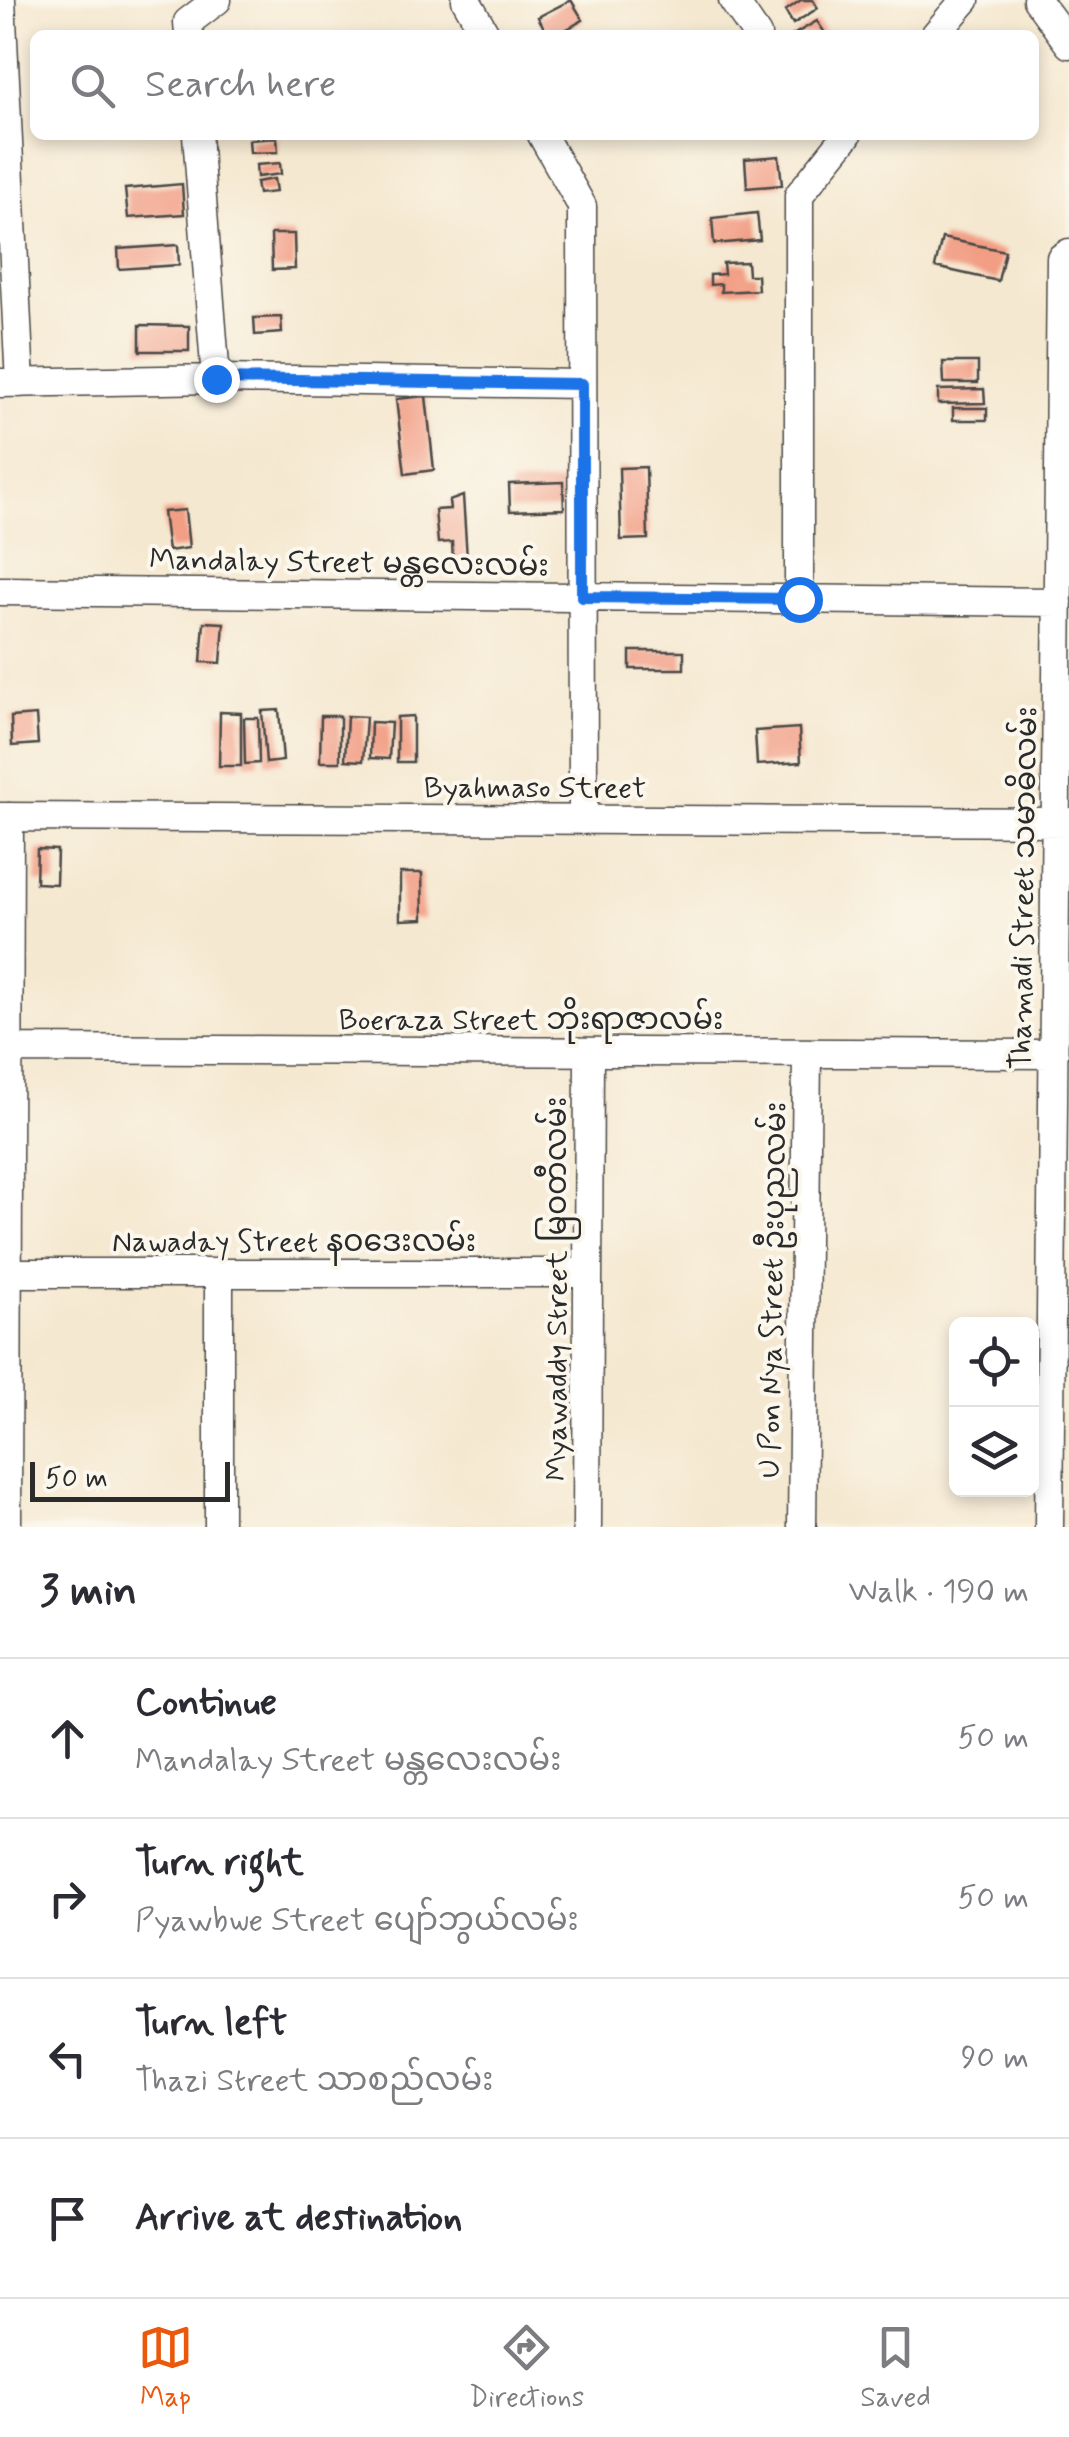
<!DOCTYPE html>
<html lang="en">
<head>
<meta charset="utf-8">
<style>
  :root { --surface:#fff; --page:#f2f2f3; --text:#2b2b33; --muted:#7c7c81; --line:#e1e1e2; --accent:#ea580c }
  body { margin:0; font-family:Mynerve,"Noto Sans Myanmar",sans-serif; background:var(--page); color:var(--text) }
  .controls { position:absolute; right:30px; bottom:30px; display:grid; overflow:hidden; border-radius:15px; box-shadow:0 5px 15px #0003 }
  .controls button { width:90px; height:90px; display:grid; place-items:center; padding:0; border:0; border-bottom:2px solid var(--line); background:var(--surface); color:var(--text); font:50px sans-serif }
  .scale { position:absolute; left:30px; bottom:25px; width:200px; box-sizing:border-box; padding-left:10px; border:5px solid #2b2b2b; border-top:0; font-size:28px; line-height:35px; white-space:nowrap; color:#2b2b2b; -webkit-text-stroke:8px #fbf7ec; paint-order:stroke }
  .stop { position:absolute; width:30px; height:30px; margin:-22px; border:8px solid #1a73e8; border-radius:50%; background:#fff }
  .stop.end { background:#1a73e8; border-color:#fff; box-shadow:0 2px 10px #0008 }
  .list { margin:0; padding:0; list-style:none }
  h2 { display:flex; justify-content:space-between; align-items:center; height:130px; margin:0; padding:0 40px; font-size:42px }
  h2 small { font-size:32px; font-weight:400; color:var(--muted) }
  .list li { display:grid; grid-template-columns:65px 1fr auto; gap:30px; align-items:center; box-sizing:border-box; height:160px; padding:0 40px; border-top:2px solid var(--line) }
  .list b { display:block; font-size:38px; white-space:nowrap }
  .list p { margin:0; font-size:32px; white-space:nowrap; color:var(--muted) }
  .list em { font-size:32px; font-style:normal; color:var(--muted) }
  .icon { flex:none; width:55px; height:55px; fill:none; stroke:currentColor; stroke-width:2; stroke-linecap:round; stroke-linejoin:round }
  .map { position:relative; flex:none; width:1069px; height:1527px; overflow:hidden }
  .search { position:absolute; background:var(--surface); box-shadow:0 5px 15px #0003; left:30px; right:30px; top:30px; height:110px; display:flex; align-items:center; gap:25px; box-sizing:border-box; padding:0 35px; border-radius:15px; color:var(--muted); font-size:38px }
  .sheet { height:770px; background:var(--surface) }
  nav { display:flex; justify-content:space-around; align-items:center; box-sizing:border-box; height:140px; border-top:2px solid var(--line); background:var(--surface); font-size:28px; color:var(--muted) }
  nav a { display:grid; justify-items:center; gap:5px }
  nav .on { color:var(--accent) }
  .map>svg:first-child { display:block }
</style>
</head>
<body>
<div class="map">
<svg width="1069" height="1527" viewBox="0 0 1069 1527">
  <rect width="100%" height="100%" fill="#fbf7ec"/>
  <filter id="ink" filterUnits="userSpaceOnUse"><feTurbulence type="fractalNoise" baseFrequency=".01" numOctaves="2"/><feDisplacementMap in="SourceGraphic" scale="20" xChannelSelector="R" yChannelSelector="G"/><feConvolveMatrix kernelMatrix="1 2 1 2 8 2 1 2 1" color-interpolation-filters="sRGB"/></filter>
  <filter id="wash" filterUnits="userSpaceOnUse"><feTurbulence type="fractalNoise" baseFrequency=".0048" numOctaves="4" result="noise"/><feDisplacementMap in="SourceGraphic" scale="40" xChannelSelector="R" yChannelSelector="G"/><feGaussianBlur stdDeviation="2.25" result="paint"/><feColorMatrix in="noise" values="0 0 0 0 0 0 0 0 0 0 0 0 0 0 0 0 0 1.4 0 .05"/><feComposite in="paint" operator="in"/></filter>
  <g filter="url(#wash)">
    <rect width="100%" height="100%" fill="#f5e8d0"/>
    <g id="blocks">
      <path fill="#f29e85" d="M571,0L583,20L556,35H548L538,17Z
        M801,0H813L818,8L793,24L785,11Z
        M817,21L825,33L821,35H793Z
        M277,138L278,152L250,153L249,140Z
        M779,156L782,185L747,188L745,159Z
        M280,163L281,174L257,177L256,165Z
        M274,179L276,192L258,194L256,182Z
        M182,184L184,214L128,218L125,189Z
        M757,213L760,240L714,244L712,218Z
        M271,234H294L295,269L272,270Z
        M942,238L1005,251L998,281L935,267Z
        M178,245L179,265L119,269L118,249Z
        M747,262L748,275H757L758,290L721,292V284L710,285V275L724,274L723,263Z
        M281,317L282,333L255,335L254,318Z
        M140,325L189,326V351H140Z
        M943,362H978V383H944Z
        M984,389L985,403L938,404V390Z
        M426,396L434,470L405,474L396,399Z
        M953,408H987V420H953Z
        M646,467L648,539L621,540L619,468Z
        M563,482L564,509L510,511L509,484Z
        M463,496L467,558L453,560L452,542L438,543L435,510L450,509L449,501Z
        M185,510L189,548L168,551L163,512Z
        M204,622L224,623L221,663L201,662Z
        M630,651H684V669H630Z
        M279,710L283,761L266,763L262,711Z
        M220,712L241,713V766H219Z
        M36,715L38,744L12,746L11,717Z
        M321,716H340V762H320Z
        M347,716L366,717L363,761L345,760Z
        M413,716V762H397V717Z
        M244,718H258L259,763L245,764Z
        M371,722L391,723L389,759L370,758Z
        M799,728L801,762L757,765L755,731Z
        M37,849L57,850L56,884L36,883Z
        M400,873H422L423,919L400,920Z"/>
    </g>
  </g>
  <g filter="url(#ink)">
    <use href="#blocks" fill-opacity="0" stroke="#494744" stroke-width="2.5"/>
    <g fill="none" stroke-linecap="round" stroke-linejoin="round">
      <g stroke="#494744" stroke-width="31">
        <path id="minor" d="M1,0L20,383
          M466,0L486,35
          M733,0L757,35
          M1037,0L1069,44
          M189,35L188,22L217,0
          M935,35L965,0
          M197,135L216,379
          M542,135L582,206L583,820
          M0,383L216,379L582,384
          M0,591L1058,602
          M799,599V195L847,135
          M0,817L1069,822
          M8,1049L1054,1054
          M0,1273H588
          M7,1527L9,817
          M219,1527V1273
          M587,1527L589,1052
          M802,1527L807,1053
          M1049,1527L1061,258L1069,253"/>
      </g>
      <use href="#minor" stroke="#fff" stroke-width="28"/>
    </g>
  </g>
  <g fill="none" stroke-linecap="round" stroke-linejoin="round" filter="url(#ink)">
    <path stroke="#1a73e8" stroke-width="12" d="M216,379L582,384V597L799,599"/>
  </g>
  <g text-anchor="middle" stroke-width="8" stroke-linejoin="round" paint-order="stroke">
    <g font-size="30" fill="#2b2b2b" stroke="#fbf7ec">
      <text transform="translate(349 562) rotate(1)" y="10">Mandalay Street မန္တလေးလမ်း</text>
      <text x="535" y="797">Byahmaso Street</text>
      <text transform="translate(1023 888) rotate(-89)" y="10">Thamadi Street သမာဓိလမ်း</text>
      <text x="531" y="1029">Boeraza Street ဘိုးရာဇာလမ်း</text>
      <text x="294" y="1251">Nawaday Street နဝဒေးလမ်း</text>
      <text transform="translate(556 1289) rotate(-90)" y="10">Myawaddy Street မြဝတီလမ်း</text>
      <text transform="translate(772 1290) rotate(-89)" y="10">U Pon Nya Street ဦးပုညလမ်း</text>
    </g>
  </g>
</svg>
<div class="controls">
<button><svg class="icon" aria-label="locate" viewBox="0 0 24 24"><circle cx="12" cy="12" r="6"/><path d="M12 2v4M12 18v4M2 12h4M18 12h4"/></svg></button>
<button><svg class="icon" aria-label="layers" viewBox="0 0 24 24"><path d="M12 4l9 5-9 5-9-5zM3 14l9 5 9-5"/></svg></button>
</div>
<div class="scale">50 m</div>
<div class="stop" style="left:799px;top:599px"></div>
<div class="stop end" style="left:216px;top:379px"></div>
<div class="search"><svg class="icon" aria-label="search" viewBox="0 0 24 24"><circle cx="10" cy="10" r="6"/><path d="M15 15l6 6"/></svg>Search here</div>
</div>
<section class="sheet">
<h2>3 min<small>Walk · 190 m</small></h2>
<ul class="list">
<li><svg class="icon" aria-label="ahead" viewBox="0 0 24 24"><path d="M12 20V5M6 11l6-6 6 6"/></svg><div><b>Continue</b><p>Mandalay Street မန္တလေးလမ်း</p></div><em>50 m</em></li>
<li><svg class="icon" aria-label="right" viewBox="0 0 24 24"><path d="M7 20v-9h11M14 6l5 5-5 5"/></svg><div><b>Turn right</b><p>Pyawbwe Street ပျော်ဘွယ်လမ်း</p></div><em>50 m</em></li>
<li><svg class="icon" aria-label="left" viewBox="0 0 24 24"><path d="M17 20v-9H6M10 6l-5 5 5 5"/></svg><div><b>Turn left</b><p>Thazi Street သာစည်လမ်း</p></div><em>90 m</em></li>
<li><svg class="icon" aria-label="arrive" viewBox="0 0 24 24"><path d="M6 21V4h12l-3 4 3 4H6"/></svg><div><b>Arrive at destination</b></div></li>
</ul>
</section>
<nav>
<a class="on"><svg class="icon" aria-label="map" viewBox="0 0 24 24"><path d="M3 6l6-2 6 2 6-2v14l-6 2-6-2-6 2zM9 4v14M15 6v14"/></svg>Map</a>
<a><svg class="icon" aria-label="directions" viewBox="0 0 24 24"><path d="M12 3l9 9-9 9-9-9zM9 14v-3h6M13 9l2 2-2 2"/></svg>Directions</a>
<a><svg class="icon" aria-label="saved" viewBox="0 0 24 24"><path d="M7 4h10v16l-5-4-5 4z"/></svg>Saved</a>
</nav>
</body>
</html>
